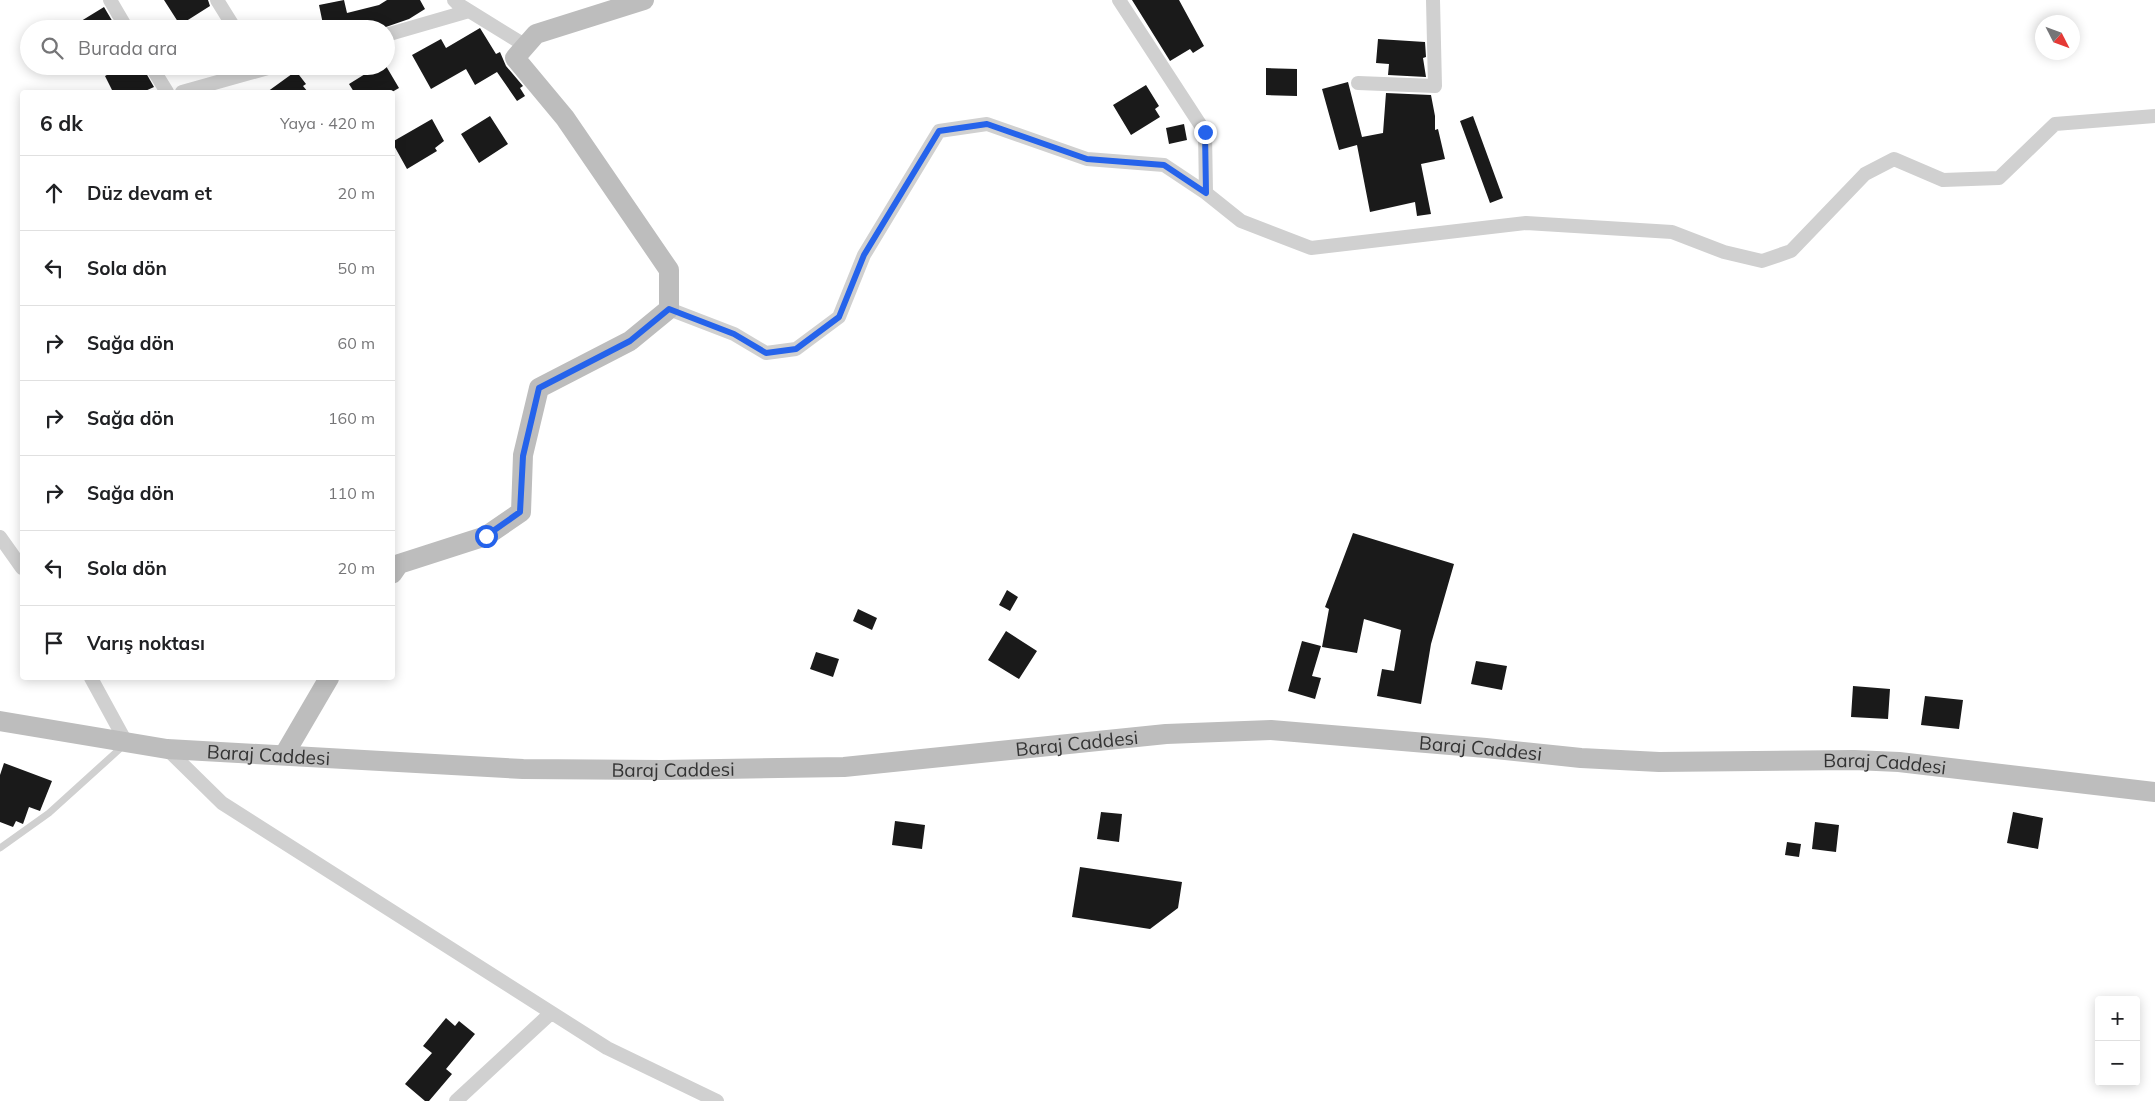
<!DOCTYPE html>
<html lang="tr">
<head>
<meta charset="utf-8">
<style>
  :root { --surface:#fff; --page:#f6f6f6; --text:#202124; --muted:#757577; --line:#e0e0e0 }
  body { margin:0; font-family:Mulish,sans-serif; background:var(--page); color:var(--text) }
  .controls { position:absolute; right:15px; bottom:15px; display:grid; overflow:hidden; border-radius:5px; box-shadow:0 2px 12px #0003 }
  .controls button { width:45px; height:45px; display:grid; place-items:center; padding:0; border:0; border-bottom:1px solid var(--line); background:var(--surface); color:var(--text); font:25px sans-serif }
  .compass { position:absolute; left:2035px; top:15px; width:45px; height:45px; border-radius:50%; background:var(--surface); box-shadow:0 2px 12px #0003; rotate:132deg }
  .stop { position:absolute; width:15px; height:15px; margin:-11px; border:4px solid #2563eb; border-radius:50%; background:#fff }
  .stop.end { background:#2563eb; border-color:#fff; box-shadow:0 1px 5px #0008 }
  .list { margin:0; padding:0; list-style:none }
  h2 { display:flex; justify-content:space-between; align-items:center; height:65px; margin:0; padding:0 20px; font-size:21px }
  h2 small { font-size:16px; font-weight:400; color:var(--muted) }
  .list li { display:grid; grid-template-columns:32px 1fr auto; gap:15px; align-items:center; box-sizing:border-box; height:75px; padding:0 20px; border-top:1px solid var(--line) }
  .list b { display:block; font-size:19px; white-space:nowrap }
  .list em { font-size:16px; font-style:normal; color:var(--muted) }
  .icon { flex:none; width:28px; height:28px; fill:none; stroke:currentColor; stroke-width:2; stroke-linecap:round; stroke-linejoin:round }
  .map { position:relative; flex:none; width:2155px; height:1101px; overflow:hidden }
  .search { position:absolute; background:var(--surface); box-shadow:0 2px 12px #0003; left:20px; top:20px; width:375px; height:55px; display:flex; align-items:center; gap:12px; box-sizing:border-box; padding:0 18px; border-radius:28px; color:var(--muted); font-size:19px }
  .panel { position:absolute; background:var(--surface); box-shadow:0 2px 12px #0003; left:20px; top:90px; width:375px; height:590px; border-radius:5px }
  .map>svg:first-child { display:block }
</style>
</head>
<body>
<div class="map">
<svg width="2155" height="1101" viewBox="0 0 2155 1101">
  <rect width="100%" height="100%" fill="#fff"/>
  <path fill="#1a1a1a" d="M164,0H208L210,6L180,25Z
    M344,0L347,13L379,5L387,0H420L425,9L409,19L380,29H324L319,5Z
    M1132,0H1179L1204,46L1193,53L1190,49L1170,61Z
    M104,7L117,29H68Z
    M480,28L496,54L500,52L506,66L523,86L520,88L525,96L517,101L497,72L475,85L466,69L431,89L412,55L441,39L446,48Z
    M1378,39L1425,42L1426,57L1423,58L1426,77L1388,75L1389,64L1376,63Z
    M123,66H142L154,87L143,92H113L105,76Z
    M378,66H386L399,88L392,92H354L349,84Z
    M1266,68L1297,69V96L1266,95Z
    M296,71L306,84L303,86L308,92H267Z
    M1348,82L1362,137L1383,133L1386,93L1431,95L1435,116V130L1438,129L1445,159L1421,164L1431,214L1417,216L1415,202L1370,212L1357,145L1339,150L1322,89Z
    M1146,85L1159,106L1155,109L1160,117L1131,135L1113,105Z
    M490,116L508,144L479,163L461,134Z
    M1473,116L1503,198L1490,203L1460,121Z
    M432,119L444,141L435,148L437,151L407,169L392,142Z
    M1184,124L1187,140L1169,144L1166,128Z
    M1353,533L1454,564L1431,644L1421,704L1377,696L1382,669L1394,671L1401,630L1364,619L1357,653L1322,647L1329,609L1325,607Z
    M1007,590L1018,597L1010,611L999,605Z
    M858,609L877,618L872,630L853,621Z
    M1006,631L1037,651L1019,679L988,660Z
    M1302,641L1321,646L1312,676L1321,678L1315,699L1288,691Z
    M816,652L839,659L833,677L810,669Z
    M1476,661L1507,666L1502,690L1471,684Z
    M1853,686L1890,689L1888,719L1851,717Z
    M1925,696L1963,700L1959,729L1921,725Z
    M4,763L52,781L40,811L29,807L23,824L16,821L13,827L0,822V775Z
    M1101,812L1122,814L1119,842L1097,839Z
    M2013,812L2043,818L2038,849L2007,843Z
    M895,821L925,825L922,849L892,845Z
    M1815,822L1839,825L1836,852L1812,849Z
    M1787,842L1801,844L1799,857L1785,855Z
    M1080,867L1182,882L1178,908L1150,929L1072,917Z
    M446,1018L455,1026L459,1021L475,1034L446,1069L452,1074L429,1101H425L405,1084L432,1053L423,1046Z"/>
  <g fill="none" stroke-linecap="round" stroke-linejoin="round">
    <path stroke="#d0d0d0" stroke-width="7" d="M0,848L49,813L123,746"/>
    <path stroke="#d0d0d0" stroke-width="14" d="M110,0L127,29
      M217,0L235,29
      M454,0L458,4L526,46
      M1119,0L1205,132L1206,193
      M386,35L469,11
      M151,66L167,92
      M1358,83L1435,86L1433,0
      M182,92L275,66
      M669,309L734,334L766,353L796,349L839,317L864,255L939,131L987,124L1087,159L1164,165L1206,193L1241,221L1311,248L1526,223L1672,232L1724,252L1762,261L1791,251L1865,174L1894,159L1943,180L1999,178L2055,124L2155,116
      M0,537L22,568
      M91,678L126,742
      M167,749L222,803L607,1048L717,1101
      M456,1101L551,1013"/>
    <g stroke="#bdbdbd" stroke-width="20">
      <path d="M392,574L399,564L486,536L521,512L523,455L539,388L630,341L669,309V270L565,118L515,58L536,34L644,0"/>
      <path id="s1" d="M0,721L167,749L523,769L662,770L844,767L1166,734L1271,730L1486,748L1581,758L1659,762L1854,760L1899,762L2155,792"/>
      <path d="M284,755L329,678"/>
    </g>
  </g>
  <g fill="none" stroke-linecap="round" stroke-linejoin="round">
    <path stroke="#2563eb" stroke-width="6" d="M486,536L520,512L523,456L539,388L630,341L669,309L734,334L766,353L796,349L839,317L864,255L939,131L987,124L1087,159L1164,165L1206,193L1205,132"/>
  </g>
  <g text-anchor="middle" stroke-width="5" stroke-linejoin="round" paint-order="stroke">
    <g font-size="19" fill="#333" stroke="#fff">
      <text dy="7" stroke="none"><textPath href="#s1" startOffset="1081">Baraj Caddesi</textPath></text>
      <text dy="7" stroke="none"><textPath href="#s1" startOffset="1486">Baraj Caddesi</textPath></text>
      <text dy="7" stroke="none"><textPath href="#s1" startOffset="271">Baraj Caddesi</textPath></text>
      <text dy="7" stroke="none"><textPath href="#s1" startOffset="1891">Baraj Caddesi</textPath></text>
      <text dy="7" stroke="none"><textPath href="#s1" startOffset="676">Baraj Caddesi</textPath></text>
    </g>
  </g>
</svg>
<div class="controls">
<button>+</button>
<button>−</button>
</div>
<svg class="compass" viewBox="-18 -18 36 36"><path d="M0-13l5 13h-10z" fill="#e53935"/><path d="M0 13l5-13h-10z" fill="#757577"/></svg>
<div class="stop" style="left:486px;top:536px"></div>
<div class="stop end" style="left:1205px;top:132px"></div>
<div class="search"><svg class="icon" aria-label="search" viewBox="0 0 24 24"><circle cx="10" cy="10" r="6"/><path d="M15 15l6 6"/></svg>Burada ara</div>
<section class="panel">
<h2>6 dk<small>Yaya · 420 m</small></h2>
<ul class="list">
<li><svg class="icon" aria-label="ahead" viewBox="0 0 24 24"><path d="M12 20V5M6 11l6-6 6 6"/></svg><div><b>Düz devam et</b></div><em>20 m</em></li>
<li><svg class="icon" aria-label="left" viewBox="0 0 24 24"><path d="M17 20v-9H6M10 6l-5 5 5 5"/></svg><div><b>Sola dön</b></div><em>50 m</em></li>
<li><svg class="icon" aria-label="right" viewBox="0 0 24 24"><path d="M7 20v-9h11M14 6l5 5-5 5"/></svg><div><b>Sağa dön</b></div><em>60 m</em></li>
<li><svg class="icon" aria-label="right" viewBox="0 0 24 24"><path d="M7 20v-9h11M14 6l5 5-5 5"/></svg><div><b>Sağa dön</b></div><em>160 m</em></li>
<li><svg class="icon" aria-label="right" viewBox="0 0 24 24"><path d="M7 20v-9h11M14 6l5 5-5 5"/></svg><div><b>Sağa dön</b></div><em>110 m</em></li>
<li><svg class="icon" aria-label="left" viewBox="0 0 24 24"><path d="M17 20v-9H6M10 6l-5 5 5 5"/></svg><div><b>Sola dön</b></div><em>20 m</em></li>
<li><svg class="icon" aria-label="arrive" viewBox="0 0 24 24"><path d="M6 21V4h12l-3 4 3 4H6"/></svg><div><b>Varış noktası</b></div></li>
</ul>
</section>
</div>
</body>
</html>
